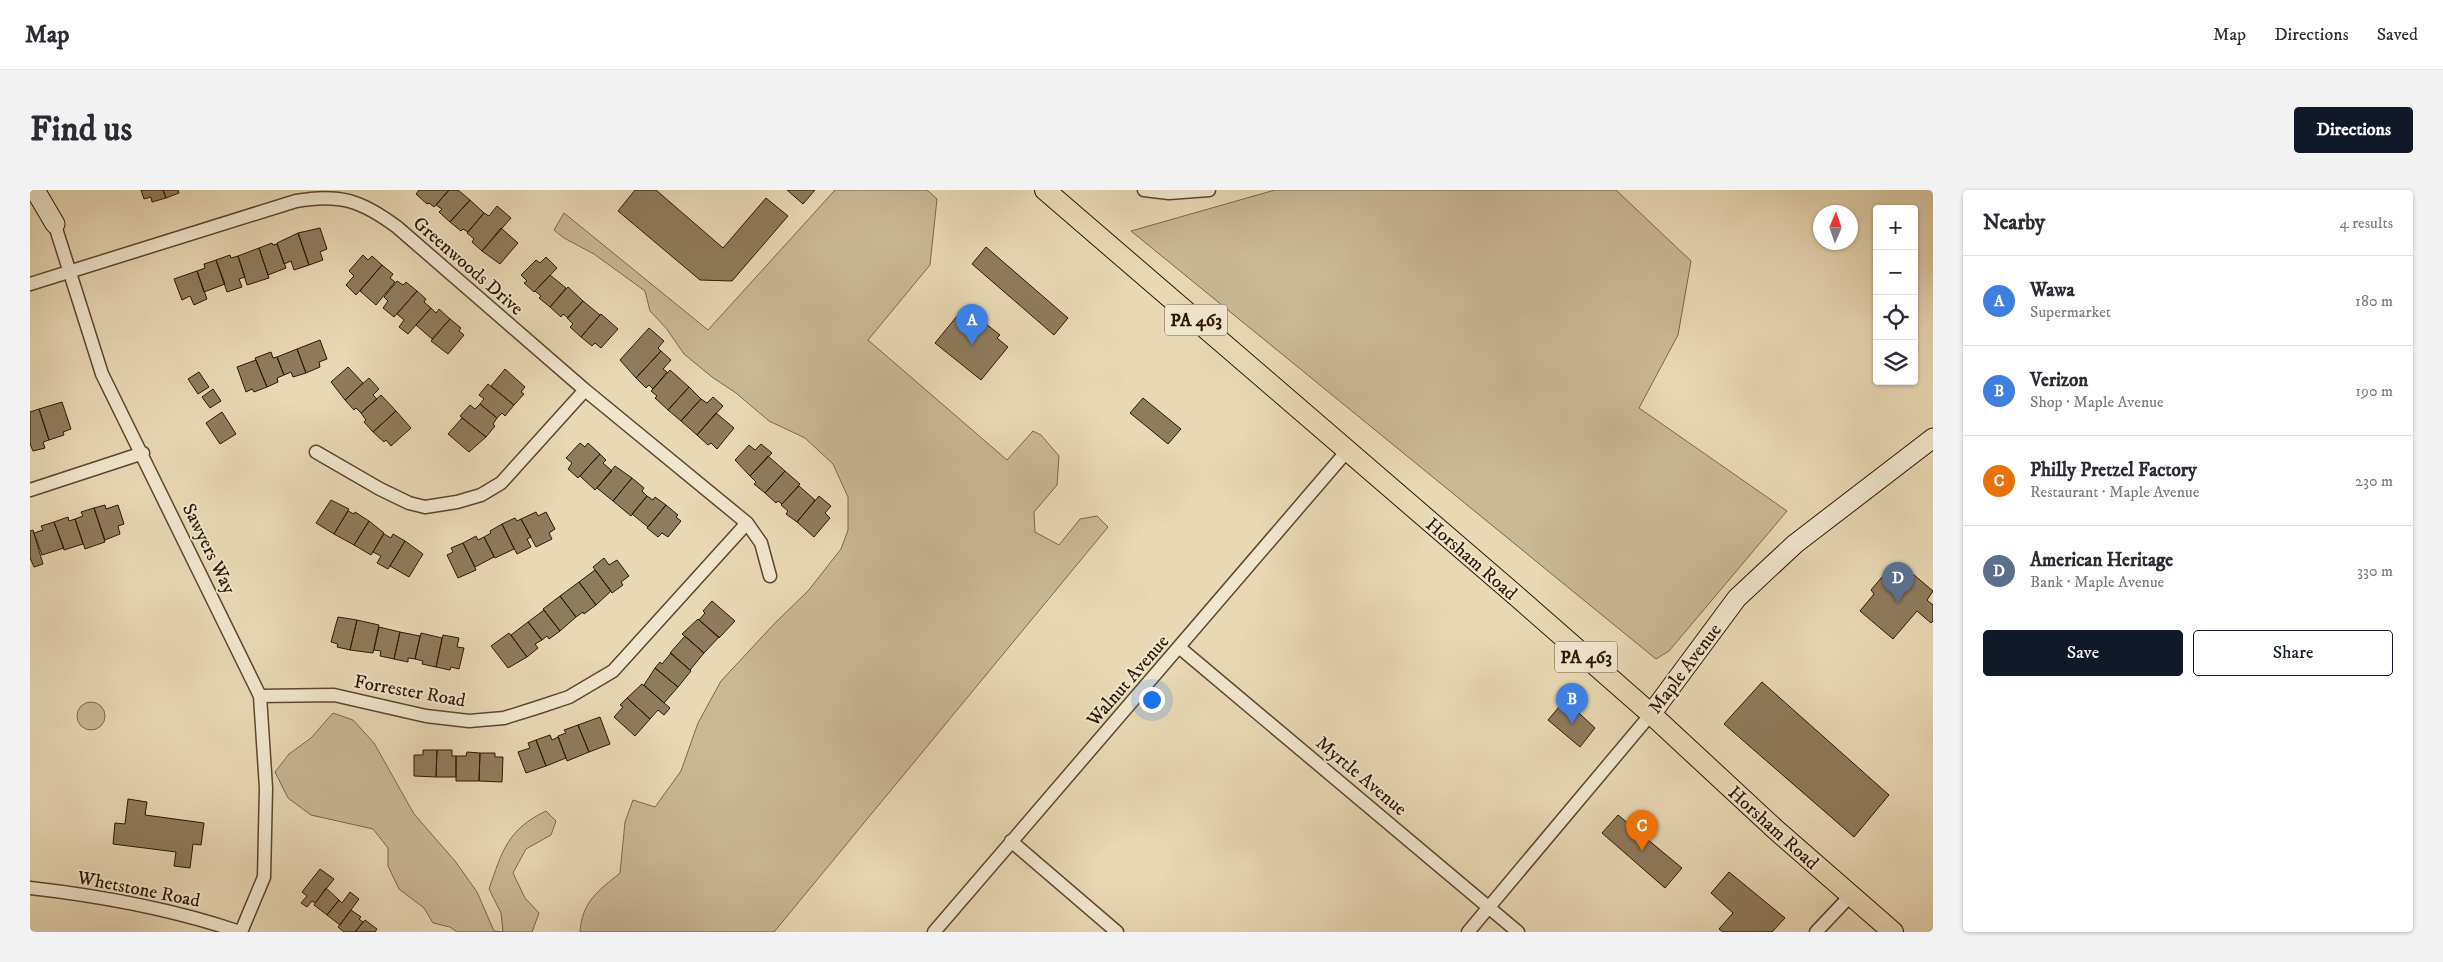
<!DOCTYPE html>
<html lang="en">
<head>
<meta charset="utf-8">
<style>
  :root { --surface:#fff; --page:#f2f2f3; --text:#2b2b33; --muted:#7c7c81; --line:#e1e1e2; --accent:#111827 }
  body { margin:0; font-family:"IM FELL DW Pica",serif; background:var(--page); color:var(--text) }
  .controls { position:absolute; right:15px; top:15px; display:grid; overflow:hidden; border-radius:5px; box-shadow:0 1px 4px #0004 }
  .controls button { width:45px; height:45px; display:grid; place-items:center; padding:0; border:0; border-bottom:1px solid var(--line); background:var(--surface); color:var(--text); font:25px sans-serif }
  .compass { position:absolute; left:1783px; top:15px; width:45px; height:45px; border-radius:50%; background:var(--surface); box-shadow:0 1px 4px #0004; rotate:2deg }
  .you { position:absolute; left:1121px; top:509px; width:18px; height:18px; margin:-12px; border:4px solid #fff; border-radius:50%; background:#1a73e8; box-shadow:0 0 0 8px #1a73e833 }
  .badge { display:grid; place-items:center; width:32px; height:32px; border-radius:50%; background:var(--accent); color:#fff; font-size:16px; font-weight:700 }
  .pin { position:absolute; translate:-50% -41px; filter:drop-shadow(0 1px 2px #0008) }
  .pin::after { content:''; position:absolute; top:26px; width:18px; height:15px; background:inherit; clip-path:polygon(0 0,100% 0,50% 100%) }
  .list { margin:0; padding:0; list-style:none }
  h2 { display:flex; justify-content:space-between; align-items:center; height:65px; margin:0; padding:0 20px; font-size:21px }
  h2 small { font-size:16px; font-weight:400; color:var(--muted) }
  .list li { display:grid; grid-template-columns:32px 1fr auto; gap:15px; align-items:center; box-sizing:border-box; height:90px; padding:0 20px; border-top:1px solid var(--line) }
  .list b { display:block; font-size:19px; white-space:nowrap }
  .list p { margin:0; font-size:16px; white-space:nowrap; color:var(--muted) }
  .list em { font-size:16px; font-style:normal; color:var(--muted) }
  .actions { display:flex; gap:10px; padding:15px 20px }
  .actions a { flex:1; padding:11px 0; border:1px solid var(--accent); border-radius:5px; text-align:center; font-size:18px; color:var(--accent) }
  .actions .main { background:var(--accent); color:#fff }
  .icon { flex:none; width:28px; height:28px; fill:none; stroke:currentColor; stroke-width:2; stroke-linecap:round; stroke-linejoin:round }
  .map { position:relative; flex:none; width:1903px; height:742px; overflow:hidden; border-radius:5px }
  header { display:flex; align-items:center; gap:30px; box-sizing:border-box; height:70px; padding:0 25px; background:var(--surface); border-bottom:1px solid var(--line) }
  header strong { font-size:24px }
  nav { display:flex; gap:28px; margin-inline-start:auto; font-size:18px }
  .intro { display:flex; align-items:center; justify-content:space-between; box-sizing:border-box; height:120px; padding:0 30px }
  h1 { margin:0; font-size:35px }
  .button { padding:12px 22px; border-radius:5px; background:var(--accent); color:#fff; font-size:18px; font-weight:700 }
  main { display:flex; gap:30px; padding:0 30px }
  aside { flex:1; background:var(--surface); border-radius:5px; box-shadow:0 1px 4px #0004 }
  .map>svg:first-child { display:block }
</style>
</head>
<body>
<header>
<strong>Map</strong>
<nav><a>Map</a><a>Directions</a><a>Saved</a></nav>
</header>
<div class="intro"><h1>Find us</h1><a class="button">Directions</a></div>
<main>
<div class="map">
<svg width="1903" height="742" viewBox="0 0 1903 742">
  <rect width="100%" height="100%" fill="#e8d8b3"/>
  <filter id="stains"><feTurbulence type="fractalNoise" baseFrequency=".004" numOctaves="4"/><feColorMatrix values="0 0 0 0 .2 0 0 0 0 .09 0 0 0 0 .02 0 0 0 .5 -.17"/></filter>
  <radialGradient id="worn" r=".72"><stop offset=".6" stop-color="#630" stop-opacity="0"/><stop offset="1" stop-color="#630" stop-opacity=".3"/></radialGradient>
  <path fill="#c9b795" stroke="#7c674a" d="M805,0H897L907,9L900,75L838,150L977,270L1003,241L1011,245L1029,266L1027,295L1004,322L1005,342L1029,355L1050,329L1067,326L1078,337L744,742H550C552,712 568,701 590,683L595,632L603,610L625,617L651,581L668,533L691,491L745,433L778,401L811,359L818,340V307L803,274L775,248L739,231L706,203L682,187L654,164L636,138L620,121L615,101L564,64L534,48L524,40L534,23L678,140Z
    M1245,0H1586L1661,71L1648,145L1609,218L1757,321L1639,461L1626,469L1101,41Z
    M47 526a14 14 0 1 1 28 0a14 14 0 1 1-28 0Z
    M303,523L323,530L344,553L384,624L425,671L447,702L464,741L473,742L471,723L459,699C472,661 478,639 516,621L526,631L521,645L496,659L483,683L495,708L509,723L502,742H427L420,737L403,733L394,718L369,699L358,676V658L343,639L281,625L258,608L245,582L259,564L281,548Z"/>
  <path fill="#8f7b5d" stroke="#2f1700" d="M111,0H133L136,8L122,12L121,7L114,9Z
    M133,0H148L149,3L136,8Z
    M389,0H419L404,17L399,13L397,14L386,4Z
    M419,0H428L440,10L420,32L409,22L412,19L406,15Z
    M605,0H626L693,58L736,8L758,26L702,91L670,90L588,21Z
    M757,0H785L773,14Z
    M440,10L454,23L438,42L433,39L431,41L420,32Z
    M467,16L481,28L452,61L442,52L444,49L437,43L454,23L459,26Z
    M290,38L297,59L290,62L293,70L279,75L268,43Z
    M471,38L488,53L470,74L452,61Z
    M268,43L279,75L264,80L261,71L254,74L247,53Z
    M242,53L243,55L247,54L256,78L238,85L229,58Z
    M956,57L1038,128L1024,145L942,74Z
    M229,58L239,88L217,95L208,66Z
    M200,65L201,68L208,66L215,87L209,89L212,97L197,102L186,70Z
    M333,65L338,70L342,66L352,75L326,105L316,95L324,86L319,81Z
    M516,67L527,78L504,102L494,93L497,91L491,85L506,70L510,73Z
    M186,70L195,94L174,102L167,81L175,78L174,74Z
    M352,75L363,84L360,88L365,92L346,115L330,101Z
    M167,81L177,109L164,115L160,106L152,110L144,89Z
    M520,85L536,98L520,117L509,108L511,106L505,101Z
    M367,91L373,95L376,92L387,101L364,127L353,118L358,111L354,107Z
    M538,97L553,111L538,128L533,124L531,127L520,117Z
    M387,101L396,109L394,112L401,118L378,144L369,137L374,130L367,124Z
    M553,111L570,125L551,147L540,137L543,134L537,128Z
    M401,118L406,123L409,119L420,129L402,149L386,135Z
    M932,120L943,129L946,126L970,145L967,148L978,157L951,190L905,153Z
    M571,124L588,139L571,158L565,153L562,156L551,147Z
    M420,129L431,138L429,141L434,145L418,164L401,151Z
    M619,138L634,151L628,158L631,161L606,188L590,170Z
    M290,150L297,169L289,172L290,177L276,183L267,159Z
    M267,159L276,183L263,187L261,182L254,185L247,167Z
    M631,161L641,170L633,179L637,182L623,199L619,195L616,198L606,188Z
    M241,162L243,168L247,167L254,185L247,188L248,192L237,197L225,168Z
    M226,170L237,197L224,202L222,199L216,202L207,177Z
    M318,177L333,193L315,210L301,192Z
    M475,179L495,197L491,202L494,204L484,215L461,196Z
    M640,180L659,197L638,220L625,208L627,206L621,201Z
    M169,182L179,197L168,204L158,189Z
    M339,188L349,199L343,205L347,209L331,223L326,218L324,220L315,210Z
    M458,194L484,215L475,226L472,223L467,228L450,214L454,209L449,205Z
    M659,197L671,209L651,231L638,220Z
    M183,199L191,211L180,218L172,207Z
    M351,205L366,221L343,242L334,232L336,230L331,223Z
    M683,207L693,216L667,245L651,231L671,209L677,213Z
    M1113,208L1151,239L1138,254L1100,223Z
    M32,212L41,239L33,242L34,245L19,250L9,219Z
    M450,214L467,228L463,234L465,236L456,247L430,226L440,215L445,219Z
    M9,219L19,250L13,252L15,258L3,261L0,254V222Z
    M366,221L381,238L361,256L356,250L354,252L343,242Z
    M192,222L206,244L190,254L176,233Z
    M686,223L704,238L687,259L681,253L678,255L667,245Z
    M432,228L456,247L439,262L418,244Z
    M550,253L555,257L558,253L570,264L548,288L538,279L542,273L536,268Z
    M731,254L742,263L720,286L705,270L719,255L725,260Z
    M570,264L576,270L573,273L582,281L565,300L550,286Z
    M738,266L755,281L735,303L724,294L726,292L720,286Z
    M585,276L602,288L583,311L567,298Z
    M755,281L770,294L752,314L748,311L746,313L735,303Z
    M602,288L614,298L612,301L617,306L601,326L583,311Z
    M769,296L785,310L767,332L756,324L758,321L751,315Z
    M617,306L623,310L625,307L636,315L618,337L602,324Z
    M789,306L801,316L795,323L800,328L784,347L767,332Z
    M301,310L319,319L304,344L286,333Z
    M75,315L76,319L88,315L94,334L88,336L90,344L75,350L64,318Z
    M636,315L648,325L646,327L651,331L638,347L632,343L628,347L617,338Z
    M64,318L75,352L55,359L45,329L53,326L51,322Z
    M318,321L324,324L325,322L339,331L324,355L304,344Z
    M506,322L508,326L516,322L525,339L519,343L522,349L506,357L491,329Z
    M38,327L39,331L45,329L53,354L34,360L24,332Z
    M485,328L487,331L491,329L501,347L497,349L501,357L487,364L472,334Z
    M339,331L354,343L341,365L324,355Z
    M24,332L34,358L12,365L4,343L13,340L11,336Z
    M472,334L484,359L465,368L454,347L461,343L460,341Z
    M3,340L13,374L4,377L0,368V341Z
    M354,344L361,348L363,344L375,351L358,379L347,373L351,366L343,362Z
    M446,346L448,350L454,347L464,367L445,377L433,353Z
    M375,351L393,364L379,387L360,376Z
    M433,353L446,380L428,388L417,365L423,362L421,358Z
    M574,368L579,375L587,370L599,386L591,392L593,395L582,403L563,377Z
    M1871,374L1903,401L1897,410L1903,415V431L1901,433L1887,421L1863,449L1830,421L1844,404L1841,400L1852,387L1857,391Z
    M565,380L581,401L566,415L549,392Z
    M549,392L566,415L554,424L553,422L546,427L530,406Z
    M530,406L546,427L530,441L513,419Z
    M682,411L705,431L689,448L669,430L675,423L673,421Z
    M514,420L530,441L519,449L517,446L512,450L498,432Z
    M308,427L327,430L320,460L307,457L308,454L301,452Z
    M668,429L689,447L674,463L652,444Z
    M327,430L349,435L343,463L320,460Z
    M498,432L512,450L505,454L508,458L497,467L481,445Z
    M349,437L370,442L364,469L350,466L351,461L344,460Z
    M370,442L390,446L385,469L378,468V472L364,469Z
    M391,443L412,448L406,477L392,474L393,471L385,469Z
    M479,443L497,467L478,478L461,456Z
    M413,445L429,448L427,457L434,458L429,479L421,477L420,480L406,477Z
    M655,446L674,463L660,480L640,463Z
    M641,463L661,481L648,497L625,478L630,472L632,474Z
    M625,478L648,497L634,513L614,495Z
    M1732,492L1859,605L1824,647L1694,534Z
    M612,494L640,518L634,525L628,520L620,529L597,508Z
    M597,508L620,529L605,546L584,527L593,517L590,515Z
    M1535,510L1565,538L1550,557L1518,530Z
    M570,527L580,554L559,562L548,535Z
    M548,535L559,562L537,571L528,546L536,543L534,540Z
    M520,545L522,550L528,547L536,568L516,576L506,550Z
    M506,550L516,576L496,583L488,562L500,558L498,553Z
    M393,560H407L406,587L384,586V565H393Z
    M407,560H422V566H426V587H406Z
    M437,562L450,563L449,591H426V566H436Z
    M450,563H465V567H473L472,592L449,591Z
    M98,609L117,612L115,625L174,633L171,655L163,654L160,678L144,676L146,662L83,654L85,633L95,634Z
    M1588,625L1652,678L1635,698L1572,643Z
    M290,679L304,689L285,713L282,711L277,717L271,713L277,706L272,702Z
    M1699,682L1755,728L1742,742H1693L1689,739L1703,723L1681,703Z
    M296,698L309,710L297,725L284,715Z
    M320,702L329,709L310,735L297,725L309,710L312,713Z
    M321,720L331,727L329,729L333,732L325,742H314L308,737Z
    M335,730L347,739L345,742H325Z"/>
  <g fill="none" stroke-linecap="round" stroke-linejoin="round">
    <g stroke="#5d472d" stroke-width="15">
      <path id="street" d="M1114,0L1139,3L1179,0
        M22,26L72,184L230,506L236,598L234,687L211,742
        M0,94L266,11C310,3 332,11 367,37L555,200L717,333L731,353L740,386
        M286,262L350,299L379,313L395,317L427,312L451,305L471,293L555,200
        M0,300L113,263
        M1150,458L1488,742
        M230,506L304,505L396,526L439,531L474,528L509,517L539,507L583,481L717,333
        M981,651L1087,742
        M0,698C71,706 142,719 210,742
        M904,742L1317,261
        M1438,742L1621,524
        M1786,742L1821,705"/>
    </g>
    <g stroke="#2f1700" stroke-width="21">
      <path id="secondary" d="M5,0L25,34
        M1621,524L1707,408L1765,354L1903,248"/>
    </g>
    <g stroke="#2f1700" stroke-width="22">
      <path id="primary" d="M1015,0L1491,410L1621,524L1745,639L1863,742"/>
    </g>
    <use href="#street" stroke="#f0e6ce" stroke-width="12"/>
    <use href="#secondary" stroke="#f0e6ce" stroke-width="19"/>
    <use href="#primary" stroke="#e8d8b3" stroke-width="20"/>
  </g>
  <g text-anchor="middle" stroke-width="4" stroke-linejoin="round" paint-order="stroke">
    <g fill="#f0e6ce" stroke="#69553e" stroke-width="1">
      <rect x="1135" y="114.5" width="62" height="31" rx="4"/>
      <rect x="1525" y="451.5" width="62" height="31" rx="4"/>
    </g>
    <g font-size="18" font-weight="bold" fill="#2f1700">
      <text x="1166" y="136">PA 463</text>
      <text x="1556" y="473">PA 463</text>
    </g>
    <g font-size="19" fill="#2f1700" stroke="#f0e6ce">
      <text transform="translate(439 75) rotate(41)" y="7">Greenwoods Drive</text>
      <text transform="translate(180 358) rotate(64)" y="7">Sawyers Way</text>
      <text transform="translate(1442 368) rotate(41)" y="7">Horsham Road</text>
      <text transform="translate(1654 478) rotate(-53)" y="7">Maple Avenue</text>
      <text transform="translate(1097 490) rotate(-49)" y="7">Walnut Avenue</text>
      <text transform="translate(380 500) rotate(10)" y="7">Forrester Road</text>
      <text transform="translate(1332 585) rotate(40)" y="7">Myrtle Avenue</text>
      <text transform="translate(1744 637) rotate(42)" y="7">Horsham Road</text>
      <text transform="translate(109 698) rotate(11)" y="7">Whetstone Road</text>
    </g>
  </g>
  <rect width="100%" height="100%" filter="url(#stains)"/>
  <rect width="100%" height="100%" fill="url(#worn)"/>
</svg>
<div class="controls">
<button>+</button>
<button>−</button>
<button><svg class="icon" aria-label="locate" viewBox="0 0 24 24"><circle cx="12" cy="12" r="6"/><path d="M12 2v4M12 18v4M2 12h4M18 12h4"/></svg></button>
<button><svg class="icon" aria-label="layers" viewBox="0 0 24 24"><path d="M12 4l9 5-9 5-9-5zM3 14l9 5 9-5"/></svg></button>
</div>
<svg class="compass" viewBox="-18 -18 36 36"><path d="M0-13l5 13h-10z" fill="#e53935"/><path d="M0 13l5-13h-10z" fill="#7c7c81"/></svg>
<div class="you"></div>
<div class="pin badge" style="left:942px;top:155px;background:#3f7fe0">A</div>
<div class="pin badge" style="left:1542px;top:534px;background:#3f7fe0">B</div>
<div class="pin badge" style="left:1612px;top:661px;background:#e8710a">C</div>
<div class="pin badge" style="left:1868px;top:413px;background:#5c6f8a">D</div>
</div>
<aside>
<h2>Nearby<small>4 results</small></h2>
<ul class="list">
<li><span class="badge" style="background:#3f7fe0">A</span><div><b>Wawa</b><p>Supermarket</p></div><em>180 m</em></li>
<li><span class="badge" style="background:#3f7fe0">B</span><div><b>Verizon</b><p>Shop · Maple Avenue</p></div><em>190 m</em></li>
<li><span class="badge" style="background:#e8710a">C</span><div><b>Philly Pretzel Factory</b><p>Restaurant · Maple Avenue</p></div><em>230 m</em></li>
<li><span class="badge" style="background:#5c6f8a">D</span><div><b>American Heritage</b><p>Bank · Maple Avenue</p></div><em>330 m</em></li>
</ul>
<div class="actions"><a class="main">Save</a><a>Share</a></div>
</aside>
</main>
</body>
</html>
